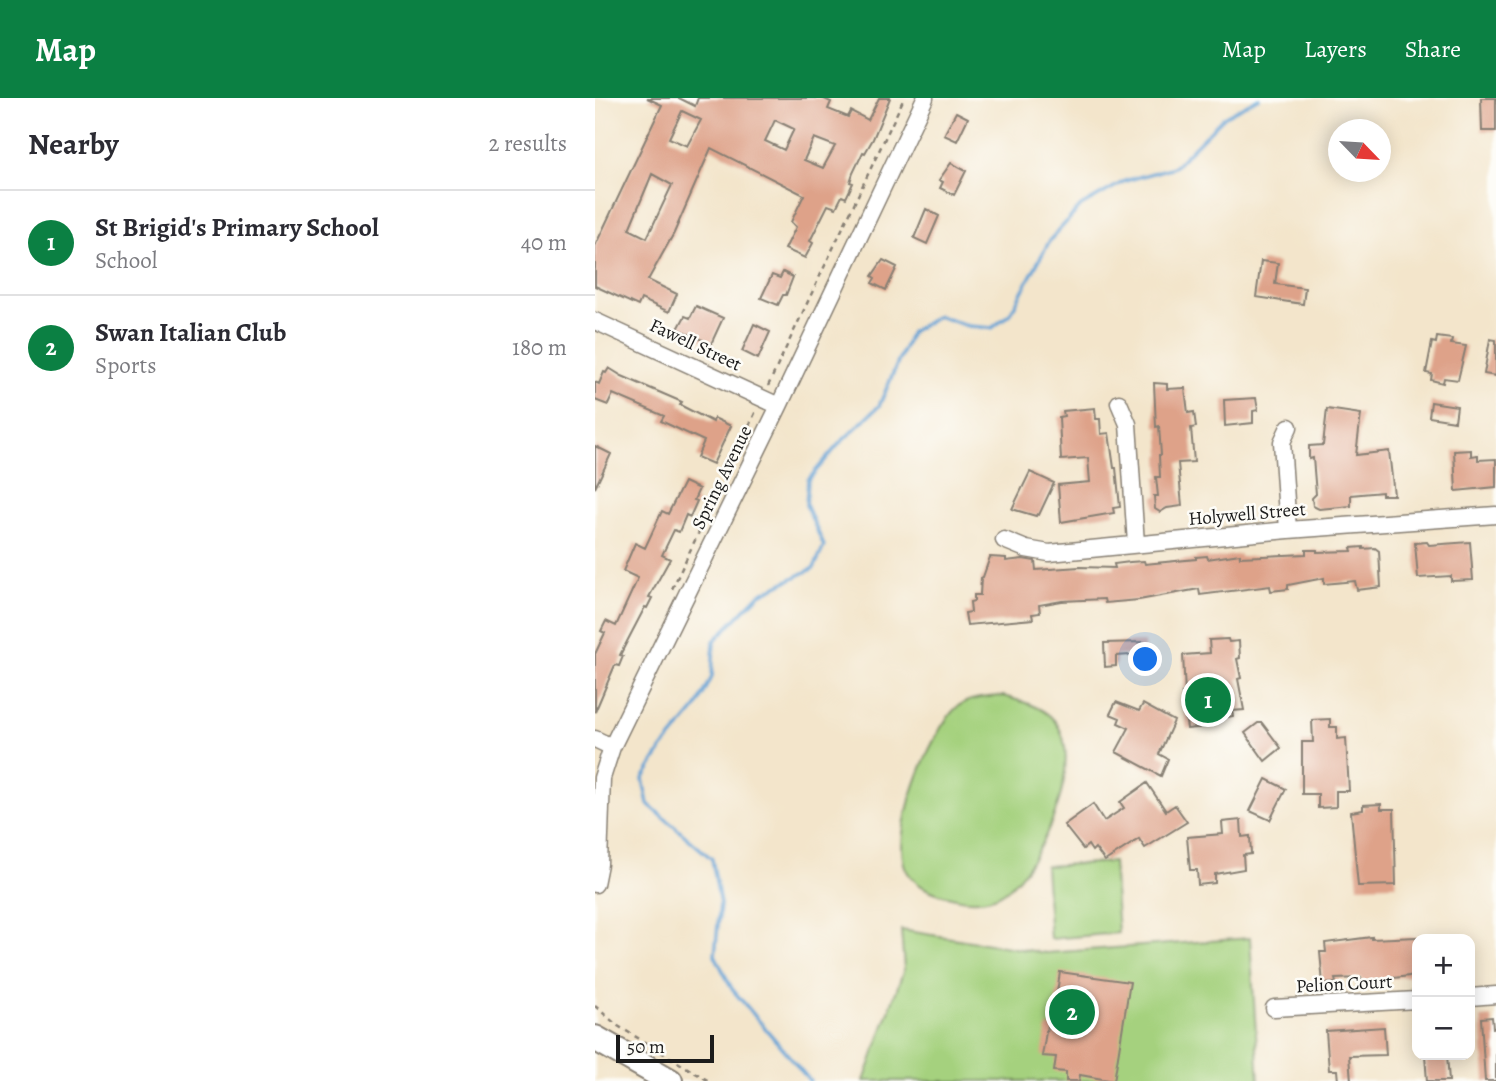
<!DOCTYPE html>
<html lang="en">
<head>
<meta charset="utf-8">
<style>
  :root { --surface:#fff; --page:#f2f2f3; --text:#2b2b33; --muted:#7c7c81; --line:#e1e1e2; --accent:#0b8043 }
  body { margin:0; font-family:Alegreya,serif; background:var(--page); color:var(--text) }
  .controls { position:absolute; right:21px; bottom:21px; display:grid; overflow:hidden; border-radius:14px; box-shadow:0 4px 18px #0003 }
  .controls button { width:63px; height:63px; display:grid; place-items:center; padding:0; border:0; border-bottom:2px solid var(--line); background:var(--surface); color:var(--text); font:35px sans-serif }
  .compass { position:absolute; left:733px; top:21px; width:63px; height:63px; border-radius:50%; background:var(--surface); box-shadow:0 4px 18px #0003; rotate:115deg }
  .scale { position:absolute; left:21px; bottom:18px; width:98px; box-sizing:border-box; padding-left:7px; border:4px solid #1c1c1c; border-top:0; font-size:19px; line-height:24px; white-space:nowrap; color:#1c1c1c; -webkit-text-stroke:5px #fdfcf7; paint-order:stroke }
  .you { position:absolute; left:551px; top:562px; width:24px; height:24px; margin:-18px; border:5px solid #fff; border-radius:50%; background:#1a73e8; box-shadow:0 0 0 10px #1a73e833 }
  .badge { display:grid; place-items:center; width:46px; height:46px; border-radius:50%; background:var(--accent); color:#fff; font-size:23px; font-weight:700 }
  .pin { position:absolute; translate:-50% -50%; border:4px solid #fff; box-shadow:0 2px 7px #0006 }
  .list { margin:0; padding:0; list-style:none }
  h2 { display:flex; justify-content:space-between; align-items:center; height:91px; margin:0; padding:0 28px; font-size:30px }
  h2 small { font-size:23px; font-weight:400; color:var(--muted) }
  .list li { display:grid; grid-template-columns:46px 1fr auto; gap:21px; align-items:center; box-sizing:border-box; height:105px; padding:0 28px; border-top:2px solid var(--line) }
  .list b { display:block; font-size:26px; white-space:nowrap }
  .list p { margin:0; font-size:23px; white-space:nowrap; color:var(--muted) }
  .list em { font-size:23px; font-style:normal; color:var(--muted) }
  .map { position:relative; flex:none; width:901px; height:983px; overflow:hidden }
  header { display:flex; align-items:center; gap:42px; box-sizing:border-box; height:98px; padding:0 35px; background:var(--accent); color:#fff }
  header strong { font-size:33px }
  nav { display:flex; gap:38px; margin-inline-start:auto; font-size:24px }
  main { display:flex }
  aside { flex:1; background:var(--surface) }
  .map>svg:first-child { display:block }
</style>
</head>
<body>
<header>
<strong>Map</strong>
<nav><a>Map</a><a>Layers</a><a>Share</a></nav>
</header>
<main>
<aside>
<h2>Nearby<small>2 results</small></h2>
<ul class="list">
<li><span class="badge">1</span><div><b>St Brigid's Primary School</b><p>School</p></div><em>40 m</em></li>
<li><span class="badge">2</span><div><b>Swan Italian Club</b><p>Sports</p></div><em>180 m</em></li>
</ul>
</aside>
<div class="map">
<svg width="901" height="983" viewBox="0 0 901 983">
  <rect width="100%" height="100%" fill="#fdfcf7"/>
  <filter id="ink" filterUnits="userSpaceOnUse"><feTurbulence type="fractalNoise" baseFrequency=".0143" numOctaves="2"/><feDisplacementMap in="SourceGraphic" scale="14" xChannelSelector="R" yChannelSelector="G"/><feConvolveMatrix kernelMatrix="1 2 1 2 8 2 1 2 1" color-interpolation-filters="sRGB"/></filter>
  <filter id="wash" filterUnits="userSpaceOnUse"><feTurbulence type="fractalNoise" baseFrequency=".00686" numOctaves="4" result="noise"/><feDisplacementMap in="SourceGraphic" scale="28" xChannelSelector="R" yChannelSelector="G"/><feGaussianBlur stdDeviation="1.57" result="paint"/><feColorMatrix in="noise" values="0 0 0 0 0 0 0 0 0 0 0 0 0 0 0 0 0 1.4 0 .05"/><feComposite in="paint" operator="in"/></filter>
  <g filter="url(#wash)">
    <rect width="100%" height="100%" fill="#f3e5cb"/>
    <path fill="#a5d17e" stroke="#60764d" stroke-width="2" d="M408,598C424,603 444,607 456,619C496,657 446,768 409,794C393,805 370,803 352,798C336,794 323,789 313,775C291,742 335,633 362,609C374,599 394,599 408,598Z
      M518,764L523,835L455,841L450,768Z
      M306,832L451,855L655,840L664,983H269L309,871Z"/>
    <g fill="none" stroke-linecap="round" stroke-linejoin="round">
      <path stroke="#62a1d4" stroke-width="3.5" d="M215,983L137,891L120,857L125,806L117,761L53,706L48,681L67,651L102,609L117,579L119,543L165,496L219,470L229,448L211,407L213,382L244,346L284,308L316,234L343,218L373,228L397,230L415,216L455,142L486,108L530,83L579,69L630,18L664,0"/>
    </g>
    <g id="blocks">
      <path fill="#dea289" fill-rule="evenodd" d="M52,0H84L100,8L103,0H227L236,4L233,11L253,19L256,13L273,22L284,0H295L278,41L270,55L268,54L258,75L255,84L258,85L251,100L247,98L241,110L233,107L215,143L218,145L210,160L190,151L201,129L196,124L209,97L116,50L79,135L53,182L82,196L74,214L46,201L43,208L0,188V148L67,7ZM87,13L106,22L92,48L74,40ZM180,22L199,31L189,52L170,43ZM219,40L240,48L228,70L209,62ZM57,76L77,87L52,140L34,131Z
        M886,0H901V33H887Z
        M361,14L373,20L362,43L349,37Z
        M356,65L371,73L359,97L345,90L348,84L344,82Z
        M331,111L344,118L332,146L319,140Z
        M288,162L302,169L291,192L277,185L280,180L277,178Z
        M666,163L683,165L680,186L710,190L708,206L661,199Z
        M188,174L198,179L191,197H188L183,207L166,200L177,177L185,180Z
        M101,208L128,220L116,246L83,231L90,218L95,220Z
        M159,226L175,234L163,261L147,253Z
        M842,239L857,241L856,246L871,248L863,282L849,280L848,285L836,282L837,276L831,275L837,244L841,245Z
        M895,241L901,242V278L889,276Z
        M14,270L27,278L87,304L85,307L118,324L119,320L136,328L118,366L102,359L109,343L66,323L69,318L18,296L13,307L0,302V284L4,286L9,274L11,275Z
        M559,285L572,286V291L590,290L593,315L599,314L601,329L596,330L599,364L583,365L587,408L572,410L565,414L560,411L559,398H563L561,379H565L564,357H566L564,328L561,329Z
        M661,300L663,312L658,313V325L630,328L629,302Z
        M836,304L862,308L860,323L834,319Z
        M500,310L501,321H505L506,336L514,335L519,370H521L525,409L518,410L519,415L466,424L463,387L495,384L493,360L466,362L464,319L469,318L468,313Z
        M732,311L766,316L761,357L794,353L799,397H787V394L756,397V408L724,411L718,408L717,400L721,396L718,360L714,361V348L728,347Z
        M0,348L16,356L0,390Z
        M876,352V358L883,357V362L901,361V389L861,393L859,353Z
        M435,374L459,385L444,417L442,416L441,418L417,411Z
        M89,384L104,391L99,402L102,403L95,419L91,417L84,434L79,432L67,457L75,461L54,499L57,500L52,510L50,509L25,557L28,558L24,568L20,567L0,614V556L10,535L6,533L11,523L21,528L43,480L28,473L40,445L50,450L67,413L73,416Z
        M832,444L834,447L875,444L878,482L856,483V478L823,480L820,445Z
        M768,449V451L780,450L784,453L786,489L762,492L760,483L729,486V480L693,487V491L676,493L675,488L605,497L604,491L544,502L510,505L509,501L467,503L444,507L445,515L437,516L438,521L372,527L370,515L376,514L375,504L379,503V497H385L386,480L388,479L395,459L411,460V463L428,461L440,463L441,472L485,469L520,470L519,466L535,464L549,463L550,466L601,461V459L612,458L613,461L645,456V459L711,456V452H722V454L757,453L756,450Z
        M633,541L634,544L644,543L645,560L642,561L646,580L643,581L649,612L637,613L638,618L611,623V629L592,631L587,595H590L588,557L615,555L614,542Z
        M549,544L550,556L521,558V568L510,569L509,545Z
        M521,604L544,613L548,606L579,623L564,656L573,661L566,678L521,654L534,630L523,625L525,620L515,616Z
        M735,621V629H742V641L751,640L754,693H741V709L723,710V696H707V644H718L717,622Z
        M663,625H667L686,650L670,663L650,635Z
        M671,681L691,691L675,722L655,713Z
        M552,685L571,713L580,707L592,724L550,750L544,741L510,763L500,750L497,753L493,747L488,751L469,727L498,706L509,723L529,710L525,704Z
        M786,706V711H799L801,787L763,788L756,714L768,712V707Z
        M646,722L647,739L655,738L656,756L648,757L649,771L620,776V785L603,787L602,772H595L592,739L628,736L627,724Z
        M777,839V841L822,839V877L767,884L766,880L740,881L741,885L728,886L725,854H731L730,845Z
        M465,874L535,884L519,983L485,977L484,983H471V974L459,973L461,959L447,958L452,928L457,929Z
        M897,919L898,930H901V983H890L886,920Z
        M789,929L791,957L754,958L756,983H743L742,972H734L731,933Z
        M830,957H852L854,983H832Z"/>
    </g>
  </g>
  <g filter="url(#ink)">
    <use href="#blocks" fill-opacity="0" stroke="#888074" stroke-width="2"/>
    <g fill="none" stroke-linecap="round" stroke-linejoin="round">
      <g stroke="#888074" stroke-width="19">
        <path id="minor" d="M0,223L184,308
          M524,305L533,326L541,446
          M693,432L687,344L694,329
          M409,442L431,451L454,455L693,432L901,417
          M0,641L17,649
          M0,786L4,766L7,680L17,649L184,308L330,0
          M875,899L901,897
          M679,910L822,902"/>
      </g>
      <g stroke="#888074" stroke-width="28">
        <path id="primary" d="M0,940L75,983"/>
      </g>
      <path stroke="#888074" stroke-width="2.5" stroke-dasharray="5 5" stroke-linecap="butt" d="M173,288L309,0
        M77,491L161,313
        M0,908L23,928L114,983"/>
      <use href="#minor" stroke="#fff" stroke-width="16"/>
      <use href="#primary" stroke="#fff" stroke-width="24"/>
    </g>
  </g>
  <g text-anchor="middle" stroke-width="5" stroke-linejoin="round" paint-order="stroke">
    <g font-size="19" fill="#1c1c1c" stroke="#fdfcf7">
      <text transform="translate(101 246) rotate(25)" y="7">Fawell Street</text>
      <text transform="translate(126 379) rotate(-64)" y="7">Spring Avenue</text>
      <text transform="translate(652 415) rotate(-5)" y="7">Holywell Street</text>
      <text transform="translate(749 885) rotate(-3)" y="7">Pelion Court</text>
    </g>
  </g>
</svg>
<div class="controls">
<button>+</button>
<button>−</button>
</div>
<svg class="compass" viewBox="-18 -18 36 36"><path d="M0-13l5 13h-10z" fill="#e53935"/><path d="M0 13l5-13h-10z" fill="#7c7c81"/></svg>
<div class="scale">50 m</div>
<div class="you"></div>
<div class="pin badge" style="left:613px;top:602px">1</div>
<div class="pin badge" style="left:477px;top:914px">2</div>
</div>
</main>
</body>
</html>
